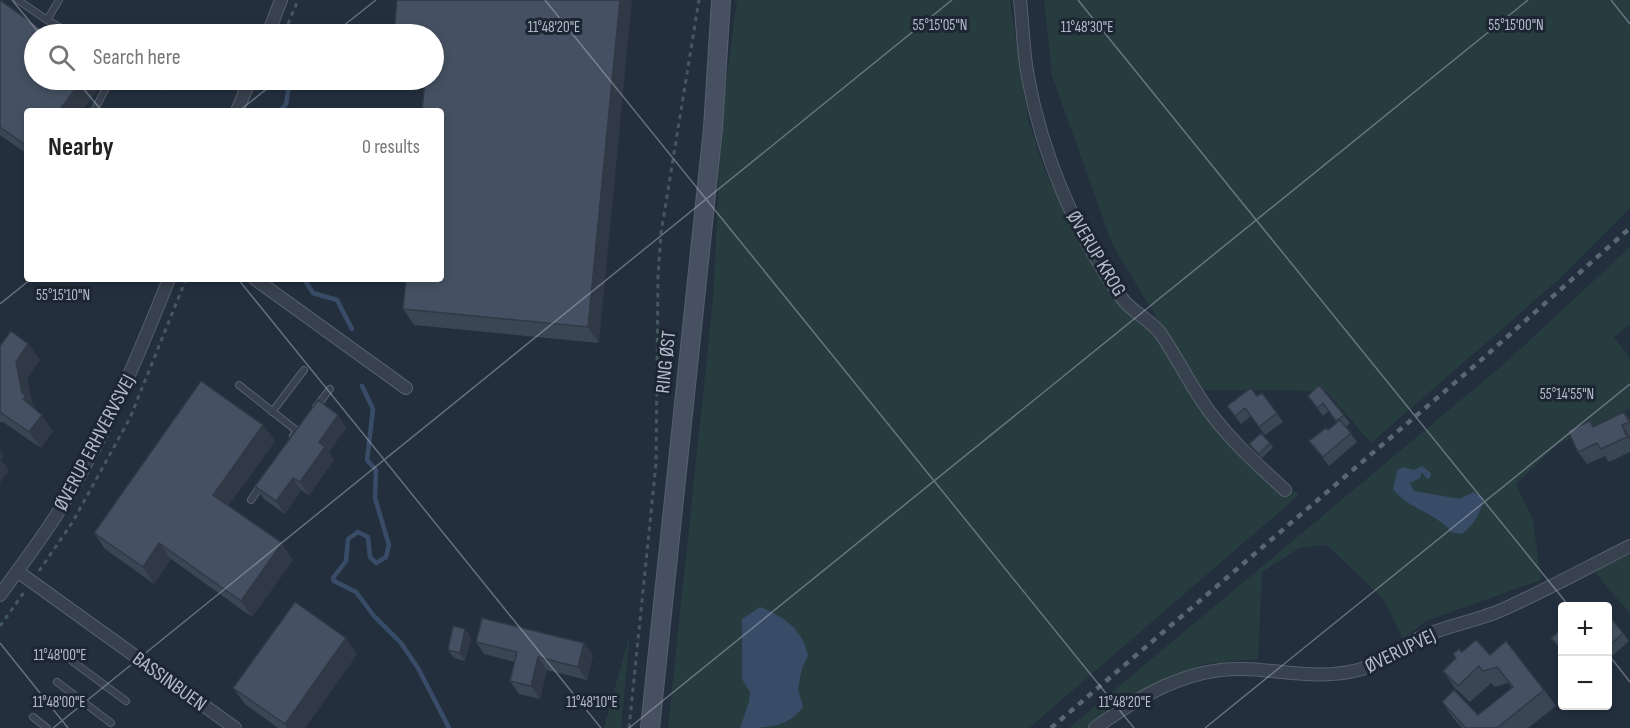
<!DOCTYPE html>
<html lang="en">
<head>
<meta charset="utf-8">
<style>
  :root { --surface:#fff; --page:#f2f2f2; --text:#222; --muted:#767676; --line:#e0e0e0 }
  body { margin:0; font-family:"Sofia Sans Condensed",sans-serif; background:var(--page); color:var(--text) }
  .controls { position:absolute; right:18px; bottom:18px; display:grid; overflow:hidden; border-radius:6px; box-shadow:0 3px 9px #0003 }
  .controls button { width:54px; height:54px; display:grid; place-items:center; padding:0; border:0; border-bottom:2px solid var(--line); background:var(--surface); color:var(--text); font:30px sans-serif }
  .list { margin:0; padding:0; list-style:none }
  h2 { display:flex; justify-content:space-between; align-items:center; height:78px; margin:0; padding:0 24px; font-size:26px }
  h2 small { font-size:20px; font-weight:400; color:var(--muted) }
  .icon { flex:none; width:33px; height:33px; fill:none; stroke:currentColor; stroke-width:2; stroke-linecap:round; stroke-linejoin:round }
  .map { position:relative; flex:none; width:1630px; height:728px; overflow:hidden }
  .search { position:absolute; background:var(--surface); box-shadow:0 3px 9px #0003; left:24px; top:24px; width:420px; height:66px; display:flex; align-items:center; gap:15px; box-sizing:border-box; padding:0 21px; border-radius:33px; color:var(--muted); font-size:22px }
  .panel { position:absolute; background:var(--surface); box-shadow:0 3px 9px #0003; left:24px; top:108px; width:420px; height:174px; border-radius:6px }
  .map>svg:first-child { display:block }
</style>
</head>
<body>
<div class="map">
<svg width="1630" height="728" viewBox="0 0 1630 728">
  <rect width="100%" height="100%" fill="#242f3e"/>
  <path fill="#263c3f" d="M737,0H1010L1028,119L1045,171L1078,233L1158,338L1205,412L1285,493L1290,488L1299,495L1029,728H668L713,299L722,114Z
    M1044,0H1630V208L1557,281L1371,443L1326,391L1201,390L1113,246L1052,76Z
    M1630,247V324L1614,337L1630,359V408L1558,444L1516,484L1533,520L1541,580L1426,621L1403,639L1384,600L1327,545L1299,548L1262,572L1258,659L1205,664L1176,675L1126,698L1091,728H1069L1504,364Z
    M1630,554V614L1594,571Z
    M630,633L621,728H604Z"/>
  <path fill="#394c67" d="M1422,466L1431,473L1430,478L1427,479L1422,472L1420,478L1410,483L1414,491L1460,499L1473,492L1483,498C1482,511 1473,526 1462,534L1451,532C1437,513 1408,509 1393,489L1397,471L1403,467L1414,470Z
    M760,607C784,617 803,629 808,656L802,668L798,689L803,707C788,728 766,728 740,728L749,702L750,692L742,679V619Z"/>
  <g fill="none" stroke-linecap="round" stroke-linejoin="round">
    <path stroke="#394c67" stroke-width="4.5" d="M280,111L286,104L290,80
      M304,279L313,293L337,300L352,329
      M362,386L373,409L367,460L376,470L375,498L389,545L386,557L376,563L370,557L368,537L358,532L348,539L346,561L333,578L334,581L356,592L374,616L401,643L418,668L449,728"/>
    <g stroke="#565f6c" stroke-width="8">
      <path id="lane" d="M18,0L47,20
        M59,0L47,20L72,34
        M148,80L161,86
        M94,111L110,80
        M239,385L297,431L293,436
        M316,407L330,389
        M272,412L304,370
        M251,500L261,485
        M72,661L126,701
        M57,682L111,723
        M33,717L47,728"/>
    </g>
    <g stroke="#565f6c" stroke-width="14">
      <path id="street" d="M1020,0C1023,25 1023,52 1028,77C1042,155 1075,232 1121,297C1131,312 1150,319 1161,334C1178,359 1191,387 1209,411C1231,441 1258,465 1285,490
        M268,34L281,0
        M237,111L250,80
        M255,279L406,388
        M17,571L235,728
        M0,595C23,563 47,532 67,498C108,428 139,354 169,279
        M1095,728C1140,696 1188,667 1244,669C1282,670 1321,680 1358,670C1384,664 1402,644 1426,635C1451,625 1479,620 1504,609C1546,590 1588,567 1630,546"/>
    </g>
    <g stroke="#565f6c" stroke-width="20">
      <path id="secondary" d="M650,728L713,128L721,0"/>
    </g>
    <path stroke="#44595c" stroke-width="3" stroke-dasharray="4.5 4.5" stroke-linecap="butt" d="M288,24L298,0
      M39,571L72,523L130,418L186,279
      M0,626L25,591
      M629,728L656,464L658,276L661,233L699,0"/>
    <use href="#lane" stroke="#38414e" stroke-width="6"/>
    <use href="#street" stroke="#38414e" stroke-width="12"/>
    <use href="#secondary" stroke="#465061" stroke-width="18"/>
    <path stroke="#5a6575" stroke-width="4.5" stroke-dasharray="6 6" stroke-linecap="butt" d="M1051,728L1472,368L1630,228"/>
  </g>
  <path fill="#3b4654" d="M0,0L34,80H100L103,83L27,111V154L0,135Z
    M397,0L599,343L414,325L403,309L425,81L413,80H434Z
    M28,344L40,360L27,378L32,403L36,410L53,431L41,448L3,422H0V346Z
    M1319,385L1350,423L1346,427L1357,442L1329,466L1309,441L1328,430L1337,422L1329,411L1323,416L1308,396Z
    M1262,393L1283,422L1265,435L1251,416L1241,424L1227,406L1257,396Z
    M1624,412L1630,420V452L1609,462L1605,456L1587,464L1578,452L1594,427Z
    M338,415L346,428L329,452L334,460L309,495L301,490L285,514L264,499L255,486Z
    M275,441L228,506L293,560L252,617L171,559L154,584L105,549L94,533Z
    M1270,443L1273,447L1262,458L1249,444Z
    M1608,619L1623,633L1629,641L1608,660Z
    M465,629L471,638L465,661L454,658L448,650Z
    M476,642L584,643L593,655L587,680L547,670L540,699L519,694L510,681L515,662L484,654Z
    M1462,652L1490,655L1544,690L1556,706L1528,728H1462L1453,718L1442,702L1478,715L1512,688L1508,683L1495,687L1491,683L1470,702L1454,687L1443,671Z
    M357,654L305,728H278L245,704L233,688Z"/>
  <path fill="#303945" d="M620,0H632L599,343L588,327Z
    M82,80H100L103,83L82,111H59Z
    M28,344L40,360L27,378L32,403L36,409V415L22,393L16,362Z
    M42,415L53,431L41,448L29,432Z
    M338,415L346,428L329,452L334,460L309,495L300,482L319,442Z
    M263,425L275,441L225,511L213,495Z
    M1622,425L1630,437V440L1627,437Z
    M0,450L4,456L1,459L9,470L0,483Z
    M293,478L301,490L285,514L276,501Z
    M159,543L171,559L154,584L143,567Z
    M282,543L293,560L252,617L241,601Z
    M465,629L471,638L465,661L460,653Z
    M346,638L357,654L305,728H287L285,724Z
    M584,643L593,655L587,680L578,667Z
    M538,657L547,670L540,699L531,686Z"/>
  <path fill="#455162" stroke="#303945" stroke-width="1.5" d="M0,0L47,34H34V80H82L59,111H27V146L0,127Z
    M397,0H620L588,327L403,309L406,279H441V111H422L425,80H434V34H394Z
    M11,331L28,344L16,362L22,393H24L25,399H23L42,415L29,432L0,412V346Z
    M201,381L263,425L213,495L282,543L241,601L159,543L143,567L94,533Z
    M1319,385L1344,415L1336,421L1323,403L1317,408L1308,396Z
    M1251,388L1257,396L1262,393L1277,413L1259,427L1245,408L1235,416L1227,406Z
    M318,400L338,415L319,442L325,447L300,482L293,478L276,501L255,486Z
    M1624,412L1629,422L1622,425L1627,437L1601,449L1597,443L1578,452L1568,431L1590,421L1593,427Z
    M1340,420L1351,433L1323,457L1309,441L1326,428L1328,430Z
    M1261,433L1270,443L1259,454L1249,444Z
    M295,602L346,638L285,724L233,688Z
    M1610,617L1623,633L1608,647V619Z
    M482,618L584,643L578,667L538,657L531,686L510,681L517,652L476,642Z
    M453,626L465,629L460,653L448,650Z
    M1563,628V652L1551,638Z
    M1476,640L1490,655L1506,641L1544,690L1497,728H1466L1442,702L1454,690L1478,715L1513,687L1497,667L1483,671L1479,666L1458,686L1443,671L1456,658L1453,654L1459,649L1462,652Z"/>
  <path fill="none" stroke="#b4bcc9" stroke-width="1.5" stroke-opacity="0.45" d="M12,0L40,34M545,0L1134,728M1078,0L1569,606M1611,0L1630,24M333,34L376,0M76,80L102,111M239,111L278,80M238,279L601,728M0,304L31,279M0,643L68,728M1608,654L1630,682M53,728L952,0M629,728L1528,0M1205,728L1630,384"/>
  <g text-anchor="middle" stroke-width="6" stroke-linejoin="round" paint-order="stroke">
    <g font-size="20" fill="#b4bcc9" stroke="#1d2633">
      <text transform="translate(1097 253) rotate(59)" y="7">ØVERUP KROG</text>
      <text transform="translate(665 362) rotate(-84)" y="7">RING ØST</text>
      <text transform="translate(94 442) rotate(-62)" y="7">ØVERUP ERHVERVSVEJ</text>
      <text transform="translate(1400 650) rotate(-26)" y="7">ØVERUPVEJ</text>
      <text transform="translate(170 681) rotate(36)" y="7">BASSINBUEN</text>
    </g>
  </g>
  <g font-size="15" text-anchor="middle" fill="#b4bcc9" stroke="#1d2633" stroke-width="6" stroke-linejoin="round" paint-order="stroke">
    <text x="940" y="30">55°15'05"N</text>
    <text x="1516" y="30">55°15'00"N</text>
    <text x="554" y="32">11°48'20"E</text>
    <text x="1087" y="32">11°48'30"E</text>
    <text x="63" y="300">55°15'10"N</text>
    <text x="1567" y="399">55°14'55"N</text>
    <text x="60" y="660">11°48'00"E</text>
    <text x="59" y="707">11°48'00"E</text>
    <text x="592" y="707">11°48'10"E</text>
    <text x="1125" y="707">11°48'20"E</text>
  </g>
</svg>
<div class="controls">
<button>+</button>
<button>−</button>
</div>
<div class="search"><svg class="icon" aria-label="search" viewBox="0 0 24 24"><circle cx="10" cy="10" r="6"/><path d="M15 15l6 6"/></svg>Search here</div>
<section class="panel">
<h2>Nearby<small>0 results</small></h2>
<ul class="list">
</ul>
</section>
</div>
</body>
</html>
